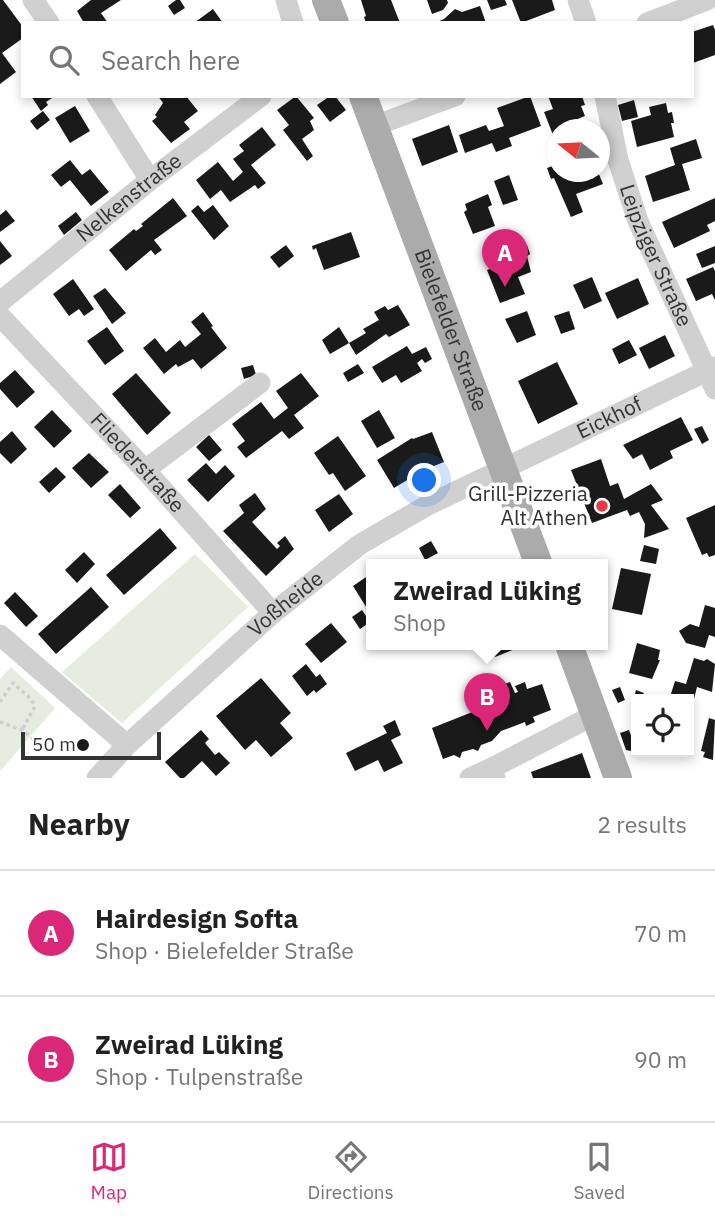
<!DOCTYPE html>
<html lang="en">
<head>
<meta charset="utf-8">
<style>
  :root { --surface:#fff; --page:#f6f6f6; --text:#222; --muted:#767676; --line:#e0e0e0; --accent:#db2777 }
  body { margin:0; font-family:"IBM Plex Sans",sans-serif; background:var(--page); color:var(--text) }
  .controls { position:absolute; right:21px; bottom:21px; display:grid; overflow:hidden; border-radius:0px; box-shadow:0 4px 10px #0003 }
  .controls button { width:63px; height:63px; display:grid; place-items:center; padding:0; border:0; border-bottom:2px solid var(--line); background:var(--surface); color:var(--text); font:35px sans-serif }
  .compass { position:absolute; left:547px; top:119px; width:63px; height:63px; border-radius:50%; background:var(--surface); box-shadow:0 4px 10px #0003; rotate:288deg }
  .scale { position:absolute; left:21px; bottom:18px; width:140px; box-sizing:border-box; padding-left:7px; border:4px solid #333; border-top:0; font-size:19px; line-height:24px; white-space:nowrap; color:#333; -webkit-text-stroke:5px #fff; paint-order:stroke }
  .you { position:absolute; left:425px; top:481px; width:24px; height:24px; margin:-18px; border:5px solid #fff; border-radius:50%; background:#1a73e8; box-shadow:0 0 0 10px #1a73e833 }
  .badge { display:grid; place-items:center; width:46px; height:46px; border-radius:50%; background:var(--accent); color:#fff; font-size:23px; font-weight:700 }
  .pin { position:absolute; translate:-50% -58px; filter:drop-shadow(0 2px 4px #0008) }
  .pin::after { content:''; position:absolute; top:37px; width:24px; height:21px; background:inherit; clip-path:polygon(0 0,100% 0,50% 100%) }
  .popup { position:absolute; left:366px; top:559px; width:242px; height:91px; box-sizing:border-box; display:grid; place-content:center; border-radius:0px; background:var(--surface); filter:drop-shadow(0 2px 5px #0005); font-size:23px; white-space:nowrap; color:var(--muted) }
  .popup b { font-size:26px; color:var(--text) }
  .popup::after { content:''; position:absolute; left:50%; top:100%; margin-left:-14px; border:14px solid transparent; border-top-color:var(--surface) }
  .list { margin:0; padding:0; list-style:none }
  h2 { display:flex; justify-content:space-between; align-items:center; height:91px; margin:0; padding:0 28px; font-size:30px }
  h2 small { font-size:23px; font-weight:400; color:var(--muted) }
  .list li { display:grid; grid-template-columns:46px 1fr auto; gap:21px; align-items:center; box-sizing:border-box; height:126px; padding:0 28px; border-top:2px solid var(--line) }
  .list b { display:block; font-size:26px; white-space:nowrap }
  .list p { margin:0; font-size:23px; white-space:nowrap; color:var(--muted) }
  .list em { font-size:23px; font-style:normal; color:var(--muted) }
  .icon { flex:none; width:38px; height:38px; fill:none; stroke:currentColor; stroke-width:2; stroke-linecap:round; stroke-linejoin:round }
  .map { position:relative; flex:none; width:715px; height:778px; overflow:hidden }
  .search { position:absolute; background:var(--surface); box-shadow:0 4px 10px #0003; left:21px; right:21px; top:21px; height:77px; display:flex; align-items:center; gap:18px; box-sizing:border-box; padding:0 24px; border-radius:0px; color:var(--muted); font-size:26px }
  .sheet { height:343px; background:var(--surface) }
  nav { display:flex; justify-content:space-around; align-items:center; box-sizing:border-box; height:98px; border-top:2px solid var(--line); background:var(--surface); font-size:19px; color:var(--muted) }
  nav a { display:grid; justify-items:center; gap:4px }
  nav .on { color:var(--accent) }
  .map>svg:first-child { display:block }
</style>
</head>
<body>
<div class="map">
<svg width="715" height="778" viewBox="0 0 715 778">
  <rect width="100%" height="100%" fill="#fff"/>
  <path fill="#e6ecdf" d="M195,554L248,607L122,723L62,672Z
    M11,667L55,708L0,771V679Z"/>
  <path fill="#1a1a1a" d="M0,0H3L23,27V38L2,53L16,72L0,84Z
    M91,0H121L101,13L108,23H84L77,11Z
    M176,0H180L185,8L174,15L168,6Z
    M361,0H391L400,23H366L364,17L366,16Z
    M427,0H447L448,3L443,10L432,14Z
    M487,0H505L507,5L491,10Z
    M512,0H552L555,10L521,23Z
    M480,6L486,23H435L444,19L455,9L462,12Z
    M213,9L223,23H194Z
    M713,25L715,30V55L693,63L692,32Z
    M31,96H55L46,102L48,105L41,111Z
    M158,96H186L198,111L184,122L190,129L171,143L152,121L157,117L155,115L163,103Z
    M296,96L314,118L310,121L314,130L302,139L313,156L307,161L283,130L289,125L277,110Z
    M330,96H335L346,110L330,122L317,105Z
    M530,96L541,126L509,138L512,146L496,152L492,143L465,153L459,135L486,125L489,131L504,126L497,108Z
    M548,96H582L585,105L581,106L585,116L560,126L561,130H558V133L553,135L544,112L553,109Z
    M634,100L638,117L622,121L618,105Z
    M666,103L668,113L672,112L674,123H671L674,137L637,147L631,121L651,115L649,107Z
    M75,106L90,131L70,143L55,118Z
    M43,111L50,120L37,130L30,121Z
    M449,125L458,152L422,166L412,139Z
    M262,127L276,145L251,165L266,183L258,189L255,185L230,202L221,190L210,199L196,180L218,162L233,181L243,172L233,159L244,151L239,145Z
    M696,139L702,158L682,164L690,190L653,202L645,176L675,165L670,148Z
    M70,160L82,175L90,169L109,192L91,206L70,180L61,187L51,175Z
    M558,164V172H598L603,184L576,194L583,212L571,217L554,178L551,179L547,168Z
    M509,175L518,200L503,205L494,181Z
    M488,194L492,205L488,207L495,226L473,234L464,212L467,210L465,204Z
    M173,198L187,216L154,240L162,250L155,255L151,250L126,271L109,250L134,229L136,231L143,226L141,224Z
    M715,198V221L707,225L710,231L674,248L662,222Z
    M198,205L204,212L213,205L229,226L214,240L191,211Z
    M6,210L15,221L0,232V215Z
    M76,212L82,220L64,235L58,226Z
    M351,232L360,257L324,270L316,248L313,250L312,246Z
    M0,241L12,256L0,265Z
    M286,245L294,256L279,268L270,257Z
    M527,245L530,254L527,256L531,272L518,277L525,294L500,303L487,270L514,260L511,251Z
    M715,246V263L702,268L696,254Z
    M713,267L715,271V300L712,294L696,301L686,279Z
    M592,277L602,301L584,309L573,285Z
    M638,278L649,304L617,319L605,293Z
    M73,279L94,309L84,316L79,309L69,316L53,294Z
    M105,288L126,313L112,324L93,296Z
    M398,305L410,325L389,337L386,334L356,355L349,343L330,354L322,340L339,327L349,343L366,333L363,329L379,320L374,312L385,306L388,310Z
    M527,311L536,335L517,343L505,319Z
    M569,311L575,329L561,334L554,316Z
    M203,312L213,326L211,327L227,348L201,369L193,359L178,367L176,364L164,374L143,348L155,338L166,352L180,340L185,347L201,334L191,322Z
    M107,327L124,351L105,365L87,341Z
    M665,335L675,356L649,369L639,348Z
    M629,340L637,355L619,364L612,349Z
    M407,346L412,354L426,347L432,359L425,363L422,359L417,363L422,371L401,383L396,375L382,383L372,367Z
    M557,362L578,404L538,424L518,381Z
    M358,364L364,373L348,382L343,373Z
    M253,365L256,375L244,379L241,368Z
    M15,370L35,392L17,408L0,389V383Z
    M136,373L171,413L147,435L112,394Z
    M301,373L319,396L294,415L304,428L289,439L282,431L246,458L237,447L245,441L232,424L261,402L274,419L288,408L276,391Z
    M52,410L72,431L54,448L34,427Z
    M379,410L395,438L377,448L361,421Z
    M681,417L693,440L670,451L673,458L650,470L642,454L633,459L623,445Z
    M702,426L709,440L702,444L694,429Z
    M12,431L27,449L11,464L0,453V442Z
    M432,432L444,462L424,470L394,488L377,460L412,438L413,439Z
    M209,435L222,450L209,461L196,447Z
    M338,436L366,476L345,491L333,473L329,475L314,453Z
    M89,453L109,472L91,488L72,468Z
    M601,459L610,486L618,483L624,499L651,484L663,500L651,505L669,529L644,538L645,524L639,512L630,516L627,510L592,523L571,470Z
    M206,463L216,474L225,465L235,476L208,502L187,480Z
    M56,467L66,477L49,493L39,482Z
    M120,484L141,508L130,518L108,495Z
    M255,493L266,509L252,522L277,549L280,546L277,543L285,536L294,549L266,576L223,531L244,513L239,505Z
    M339,494L353,514L329,532L315,510Z
    M715,505V555L709,557L707,553L702,555L686,518Z
    M160,528L177,548L124,595L106,575Z
    M431,541L438,553L425,560L419,548Z
    M644,545L659,549L656,564L640,561Z
    M84,552L95,564L77,583L65,570Z
    M621,568L651,574L642,615L612,609Z
    M372,573V607L368,610L353,586Z
    M91,587L109,607L56,654L38,634Z
    M15,592L38,616L26,627L4,603Z
    M705,605L715,608V637L709,635L705,648L686,643L679,631L690,624L699,627Z
    M362,610L370,622L360,629L352,617Z
    M331,623L347,642L321,663L305,644Z
    M637,643L660,650L658,660H660L652,679L629,673Z
    M491,645H525L495,657Z
    M694,658L704,661L707,659L715,664L712,692L697,687L693,703L689,702V699L670,697L675,681L686,684Z
    M306,664L316,677L320,674L327,684L316,693L314,690L307,696L292,676Z
    M261,678L291,713L280,723L293,738L271,757L256,740L245,750L216,716Z
    M500,679L502,685L510,682L515,693L518,692L515,686L525,682L527,689L542,684L551,710L533,717L535,722L526,726L525,722L501,731L492,741L481,745L478,751L473,749L462,752L460,758L454,755L443,759L432,728L490,705L482,685Z
    M620,687L625,700L618,703L612,690Z
    M636,690L644,693L642,699H636V706L632,705Z
    M709,718L715,720L713,760L703,757L705,752L701,751Z
    M395,720L401,735L391,740L403,763L384,772L378,760L355,771L346,753L387,733L383,726Z
    M201,730L209,739L205,743L215,755L219,752L230,763L216,776L202,761L184,778H180L165,762Z
    M629,730L636,750V752L626,750L620,733Z
    M77 745a6 6 0 1 1 12 0a6 6 0 1 1-12 0Z
    M582,753L591,778H533L531,772Z"/>
  <g fill="none" stroke-linecap="round" stroke-linejoin="round">
    <path stroke="#cdcdcd" stroke-width="3.5" stroke-dasharray="3.5 3.5" stroke-linecap="butt" d="M0,702L13,683L31,699L35,706L22,730
      M0,722L22,730L53,754"/>
    <g stroke="#d0d0d0" stroke-width="21">
      <path d="M33,0L49,23"/>
      <path d="M286,0L293,23"/>
      <path d="M578,0L586,23"/>
      <path d="M647,23L707,0"/>
      <path d="M97,96L150,180"/>
      <path id="s1" d="M605,96L618,160L638,221L715,389"/>
      <path d="M374,126L455,96"/>
      <path id="s2" d="M0,302L150,180L261,96"/>
      <path id="s3" d="M0,316L145,470L273,613"/>
      <path d="M145,470L260,383"/>
      <path d="M0,635L127,745"/>
      <path id="s4" d="M97,778L127,745L273,613L359,545L428,505L715,367"/>
      <path d="M470,778L492,768"/>
      <path d="M495,778L492,768L594,715"/>
    </g>
    <g stroke="#ababab" stroke-width="28">
      <path d="M326,0L335,23"/>
      <path id="s5" d="M363,96L539,565"/>
      <path d="M569,645L618,778"/>
    </g>
  </g>
  <circle fill="#e63946" stroke="#fff" stroke-width="2.5" cx="602" cy="506" r="7"/>
  <g text-anchor="middle" stroke-width="7" stroke-linejoin="round" paint-order="stroke">
    <g font-size="21" fill="#333" stroke="#fff">
      <text dy="7" stroke="none"><textPath href="#s2" startOffset="166">Nelkenstraße</textPath></text>
      <text dy="7" stroke="none"><textPath href="#s1" startOffset="168">Leipziger Straße</textPath></text>
      <text dy="7" stroke="none"><textPath href="#s5" startOffset="250">Bielefelder Straße</textPath></text>
      <text dy="7" stroke="none"><textPath href="#s4" startOffset="632">Eickhof</textPath></text>
      <text dy="7" stroke="none"><textPath href="#s3" startOffset="201">Fliederstraße</textPath></text>
      <text dy="7" stroke="none"><textPath href="#s4" startOffset="257">Voßheide</textPath></text>
    </g>
    <g font-size="21" fill="#333" stroke="#fff" text-anchor="end">
      <text x="588" y="501">Grill-Pizzeria<tspan x="588" dy="24">Alt Athen</tspan></text>
    </g>
  </g>
</svg>
<div class="controls">
<button><svg class="icon" aria-label="locate" viewBox="0 0 24 24"><circle cx="12" cy="12" r="6"/><path d="M12 2v4M12 18v4M2 12h4M18 12h4"/></svg></button>
</div>
<svg class="compass" viewBox="-18 -18 36 36"><path d="M0-13l5 13h-10z" fill="#e53935"/><path d="M0 13l5-13h-10z" fill="#767676"/></svg>
<div class="scale">50 m</div>
<div class="you"></div>
<div class="pin badge" style="left:505px;top:287px">A</div>
<div class="pin badge" style="left:487px;top:731px">B</div>
<div class="popup"><b>Zweirad Lüking</b>Shop</div>
<div class="search"><svg class="icon" aria-label="search" viewBox="0 0 24 24"><circle cx="10" cy="10" r="6"/><path d="M15 15l6 6"/></svg>Search here</div>
</div>
<section class="sheet">
<h2>Nearby<small>2 results</small></h2>
<ul class="list">
<li><span class="badge">A</span><div><b>Hairdesign Softa</b><p>Shop · Bielefelder Straße</p></div><em>70 m</em></li>
<li><span class="badge">B</span><div><b>Zweirad Lüking</b><p>Shop · Tulpenstraße</p></div><em>90 m</em></li>
</ul>
</section>
<nav>
<a class="on"><svg class="icon" aria-label="map" viewBox="0 0 24 24"><path d="M3 6l6-2 6 2 6-2v14l-6 2-6-2-6 2zM9 4v14M15 6v14"/></svg>Map</a>
<a><svg class="icon" aria-label="directions" viewBox="0 0 24 24"><path d="M12 3l9 9-9 9-9-9zM9 14v-3h6M13 9l2 2-2 2"/></svg>Directions</a>
<a><svg class="icon" aria-label="saved" viewBox="0 0 24 24"><path d="M7 4h10v16l-5-4-5 4z"/></svg>Saved</a>
</nav>
</body>
</html>
